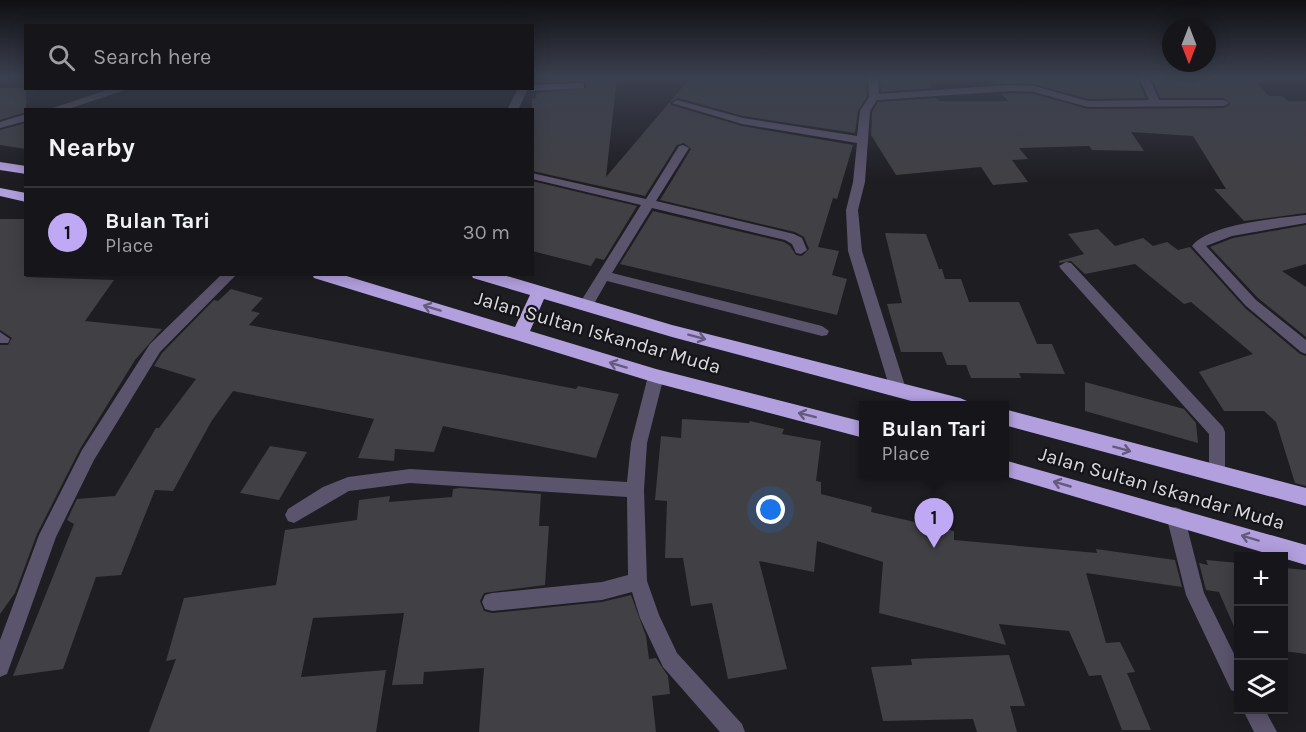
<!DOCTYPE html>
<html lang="en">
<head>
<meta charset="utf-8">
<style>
  :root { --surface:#16161a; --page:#1f1f23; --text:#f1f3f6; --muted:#9e9fa2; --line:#353539; --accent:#bfa8f4 }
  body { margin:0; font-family:Karla,sans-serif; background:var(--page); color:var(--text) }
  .controls { position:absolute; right:18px; bottom:18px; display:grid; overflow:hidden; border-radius:0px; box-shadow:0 3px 15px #0003 }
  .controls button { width:54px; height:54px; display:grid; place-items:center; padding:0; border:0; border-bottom:2px solid var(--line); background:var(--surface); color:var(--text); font:30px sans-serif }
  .compass { position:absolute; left:1162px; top:18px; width:54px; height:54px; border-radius:50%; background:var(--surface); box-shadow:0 3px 15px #0003; rotate:180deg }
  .you { position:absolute; left:771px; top:510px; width:21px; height:21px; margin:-15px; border:4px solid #fff; border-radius:50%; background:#1a73e8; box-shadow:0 0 0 9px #1a73e833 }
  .badge { display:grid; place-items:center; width:39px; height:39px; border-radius:50%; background:var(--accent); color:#111; font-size:20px; font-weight:700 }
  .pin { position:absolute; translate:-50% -50px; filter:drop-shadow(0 2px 3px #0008) }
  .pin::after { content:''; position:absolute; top:32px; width:21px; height:18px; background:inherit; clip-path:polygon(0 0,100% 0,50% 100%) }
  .popup { position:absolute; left:859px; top:401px; width:150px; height:78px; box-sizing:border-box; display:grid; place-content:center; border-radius:0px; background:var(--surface); filter:drop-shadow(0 2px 4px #0005); font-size:20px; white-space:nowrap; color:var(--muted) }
  .popup b { font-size:22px; color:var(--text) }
  .popup::after { content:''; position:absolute; left:50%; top:100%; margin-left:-12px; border:12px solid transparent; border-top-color:var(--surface) }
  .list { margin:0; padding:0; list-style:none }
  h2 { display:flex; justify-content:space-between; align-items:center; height:78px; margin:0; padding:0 24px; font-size:26px }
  h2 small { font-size:20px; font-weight:400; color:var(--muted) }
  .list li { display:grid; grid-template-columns:39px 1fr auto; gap:18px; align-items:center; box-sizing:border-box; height:90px; padding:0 24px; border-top:2px solid var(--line) }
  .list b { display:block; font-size:22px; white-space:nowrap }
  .list p { margin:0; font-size:20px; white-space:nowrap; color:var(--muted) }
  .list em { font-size:20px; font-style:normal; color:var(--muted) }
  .icon { flex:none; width:33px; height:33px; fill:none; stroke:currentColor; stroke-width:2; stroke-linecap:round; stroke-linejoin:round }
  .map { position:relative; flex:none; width:1306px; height:732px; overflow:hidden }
  .search { position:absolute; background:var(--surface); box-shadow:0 3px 15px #0003; left:24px; top:24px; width:510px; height:66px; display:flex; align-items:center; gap:15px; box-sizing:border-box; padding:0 21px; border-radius:0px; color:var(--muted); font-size:22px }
  .panel { position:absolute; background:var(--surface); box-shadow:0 3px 15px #0003; left:24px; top:108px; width:510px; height:168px; border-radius:0px }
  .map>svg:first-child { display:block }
</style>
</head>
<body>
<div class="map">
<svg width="1306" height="732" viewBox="0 0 1306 732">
  <rect width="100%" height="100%" fill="#1e1d22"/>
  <path fill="#414045" d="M537,77H617L606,177L691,77L866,78L867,96L858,111L855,133L743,116L678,98L670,102L671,105L742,126L853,145L837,199L833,198L818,247L839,251L832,275L847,279L837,315L620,264L653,211L784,242L790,246L796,255L802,256L809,249L804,237L795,232L660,200L691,149L684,143L677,145L645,196L532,171V98H536V93L586,88V83L581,81L536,83Z
    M990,77L1137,78L1146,98L1088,99L1034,84H995Z
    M1151,77H1251L1269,96H1282L1288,101H1306V213L1244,221L1214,189H1226L1193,136L1131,132L1144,151L1092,150L1089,146L1019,148L1028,159L1012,160L1028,182L993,185L981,167L896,175L871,135L872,112L878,102L937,98L939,101H1008L1002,94L1010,93L1034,94L1088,109L1224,108L1231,104L1224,98H1160Z
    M880,78H927L932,88L881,92Z
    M0,88H26V112L0,120Z
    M26,123V149L0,145V130Z
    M532,181L637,206L604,260L596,258L591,266L532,251Z
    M0,219H26V277L114,280L85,321L162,329L135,360L80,449L37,534L15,593L0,614V345H8L12,338L0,330Z
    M1306,225V264L1282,271L1306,287V337L1258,298L1210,247L1233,238Z
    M1098,229L1115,246L1143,238L1153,246L1167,242L1178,250L1190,247L1245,308L1300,354L1306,356V486L1295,483L1276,422L1264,411H1224L1199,372L1253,354L1191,302L1184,304L1135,264L1085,274L1071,261L1059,263V261L1084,254L1068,234Z
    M885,233L926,234L939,269H942L945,279H961L969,302H1019L1037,344H1052L1065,374L1019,373L1021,378H971L966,365H947L942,352H901L887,304L902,303Z
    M231,289L263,298L251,311L260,313L249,325L576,389L578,386L619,394L596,458L443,426L434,452L395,449L394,461L358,458L374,419L233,391L211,422L173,491L155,490L121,575L96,577L63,669L13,676L74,524L67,520L77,499L115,496L156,428H159L196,379L154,366L162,353L214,300L218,301Z
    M1085,382L1184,409L1196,423L1198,443L1085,411Z
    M682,419L749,423L750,421L784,429L782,434L821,441L816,481L821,482V494L872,507L871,512L954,531V540L1097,553L1096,549L1175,560L1182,587L1086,573L1106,643L1120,642L1135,672L1127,673L1151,730H1122L1101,675L1089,676L1069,631L999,624L1006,645L879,613L883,562L817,541L814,572L759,561L787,669L728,679L712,603L691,606L683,558H665L667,501L655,500L661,436L681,438Z
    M270,446L307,452L279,500L240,493Z
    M460,488L541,494L539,526H549L545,585L484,593L480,601L484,611L492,613L602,602L631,595L646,636L649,659L656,658L668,676L670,694L652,696L656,732H479L484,668L424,672L423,684L392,685L404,613L313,618L301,677L386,670L376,732H149L176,659L166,661L184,598L276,585L285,530L357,520L359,500L390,496L389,502L452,497L453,489Z
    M1206,560L1239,563V638L1219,592L1206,590L1199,563L1208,565Z
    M1284,568L1306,570V654L1284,651Z
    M1009,655L1025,706H1010L1017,732H977L973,719L883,721L871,667L912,665L911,659Z"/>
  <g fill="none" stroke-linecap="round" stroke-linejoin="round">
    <path fill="#5b546d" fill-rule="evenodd" d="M868,77H878L879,94L1010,85L1034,86L1088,101L1149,100L1139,77H1149L1159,100H1224L1229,103L1224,106L1088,107L1034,92L1010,91L877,100L870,111L865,182L858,210L862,251L906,389L903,393H893L890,389L848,251L846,210L853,182L857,143L742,124L672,103L677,100L743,118L857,136L860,111L869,97Z
      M580,83L584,84V88L532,91L528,89L518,110H507L518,88H532V85Z
      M113,88H131L65,110H47Z
      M26,114V121L0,128V122Z
      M683,145L689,148L656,201L794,234L802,238L807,250L801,254L796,253L792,244L785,240L652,208L612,273L822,326L829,331L827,335L822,336L607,281L591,309H581L579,305L581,301L641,205L532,179V173L646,199L679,146Z
      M1306,215V223L1232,236L1206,246L1256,300L1306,340V354L1301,352L1246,306L1192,246C1208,224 1279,218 1306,215Z
      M1066,262L1071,263L1223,427L1225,432V474L1223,479L1217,481L1211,479L1209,474V434L1061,269L1059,266Z
      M222,274H237L160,352L94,460L56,537L7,674L0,677V640L39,535L82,450L150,344Z
      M0,332L10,339L8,343H0Z
      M656,370L661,372L664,376L647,443L644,490L647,581L659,615L677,653L742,724L745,732H720L663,667L640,618L632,592L602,600L492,611L485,609L482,602L485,595L492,593L602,582L628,575L627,497L410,483L349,491L294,523L288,521L285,515L288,509L323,487L348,477L410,469L627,482L631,443L648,376L651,372Z
      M1175,507L1181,509L1184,515L1204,593L1238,662V693L1231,690L1186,595L1166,515L1169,509Z
      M1243,710H1265L1277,732H1254Z"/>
    <path fill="#b29fde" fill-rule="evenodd" d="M0,162L26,166V174L0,170Z
      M0,188L26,193V202L0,196Z
      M312,274H340L515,327L530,295L473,278L471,274H500L672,325L960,398L967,401L969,406H930L672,337L544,299L530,331L656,369L864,422V438L656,383L314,278Z
      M1004,409L1306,488V506L1004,425Z
      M1004,460L1306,545V565L998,474H1004Z"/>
  </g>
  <defs><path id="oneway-shaft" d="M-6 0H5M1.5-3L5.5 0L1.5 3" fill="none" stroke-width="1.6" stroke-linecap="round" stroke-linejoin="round" transform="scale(1.5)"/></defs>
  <g stroke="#645a7c">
    <use href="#oneway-shaft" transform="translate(432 308) rotate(-163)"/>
    <use href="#oneway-shaft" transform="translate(697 337) rotate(15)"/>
    <use href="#oneway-shaft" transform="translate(618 365) rotate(-163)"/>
    <use href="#oneway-shaft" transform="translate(807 415) rotate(-166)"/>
    <use href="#oneway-shaft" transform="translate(1122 449) rotate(15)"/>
    <use href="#oneway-shaft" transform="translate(1062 484) rotate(-164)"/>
    <use href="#oneway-shaft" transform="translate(1250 538) rotate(-163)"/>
  </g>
  <linearGradient id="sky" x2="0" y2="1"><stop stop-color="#101013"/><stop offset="0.43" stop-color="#3b404f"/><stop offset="1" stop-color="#3b404f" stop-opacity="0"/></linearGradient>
  <rect width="1306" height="179" fill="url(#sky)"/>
  <g text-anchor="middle" stroke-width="4.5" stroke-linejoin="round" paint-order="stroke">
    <g font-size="20" fill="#dad9dd" stroke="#151419">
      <text transform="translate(598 332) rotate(16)" y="7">Jalan Sultan Iskandar Muda</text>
      <text transform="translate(1162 488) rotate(16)" y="7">Jalan Sultan Iskandar Muda</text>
    </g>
  </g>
</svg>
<div class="controls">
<button>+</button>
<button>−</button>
<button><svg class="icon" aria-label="layers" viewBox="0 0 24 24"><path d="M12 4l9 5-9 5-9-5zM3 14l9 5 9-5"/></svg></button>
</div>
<svg class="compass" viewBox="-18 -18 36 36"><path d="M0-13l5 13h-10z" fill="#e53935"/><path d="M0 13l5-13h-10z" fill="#9e9fa2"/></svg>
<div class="you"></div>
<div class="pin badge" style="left:934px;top:548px">1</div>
<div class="popup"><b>Bulan Tari</b>Place</div>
<div class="search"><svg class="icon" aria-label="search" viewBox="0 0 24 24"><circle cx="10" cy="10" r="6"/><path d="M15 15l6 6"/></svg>Search here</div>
<section class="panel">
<h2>Nearby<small></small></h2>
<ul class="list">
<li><span class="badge">1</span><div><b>Bulan Tari</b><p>Place</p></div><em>30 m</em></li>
</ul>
</section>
</div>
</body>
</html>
